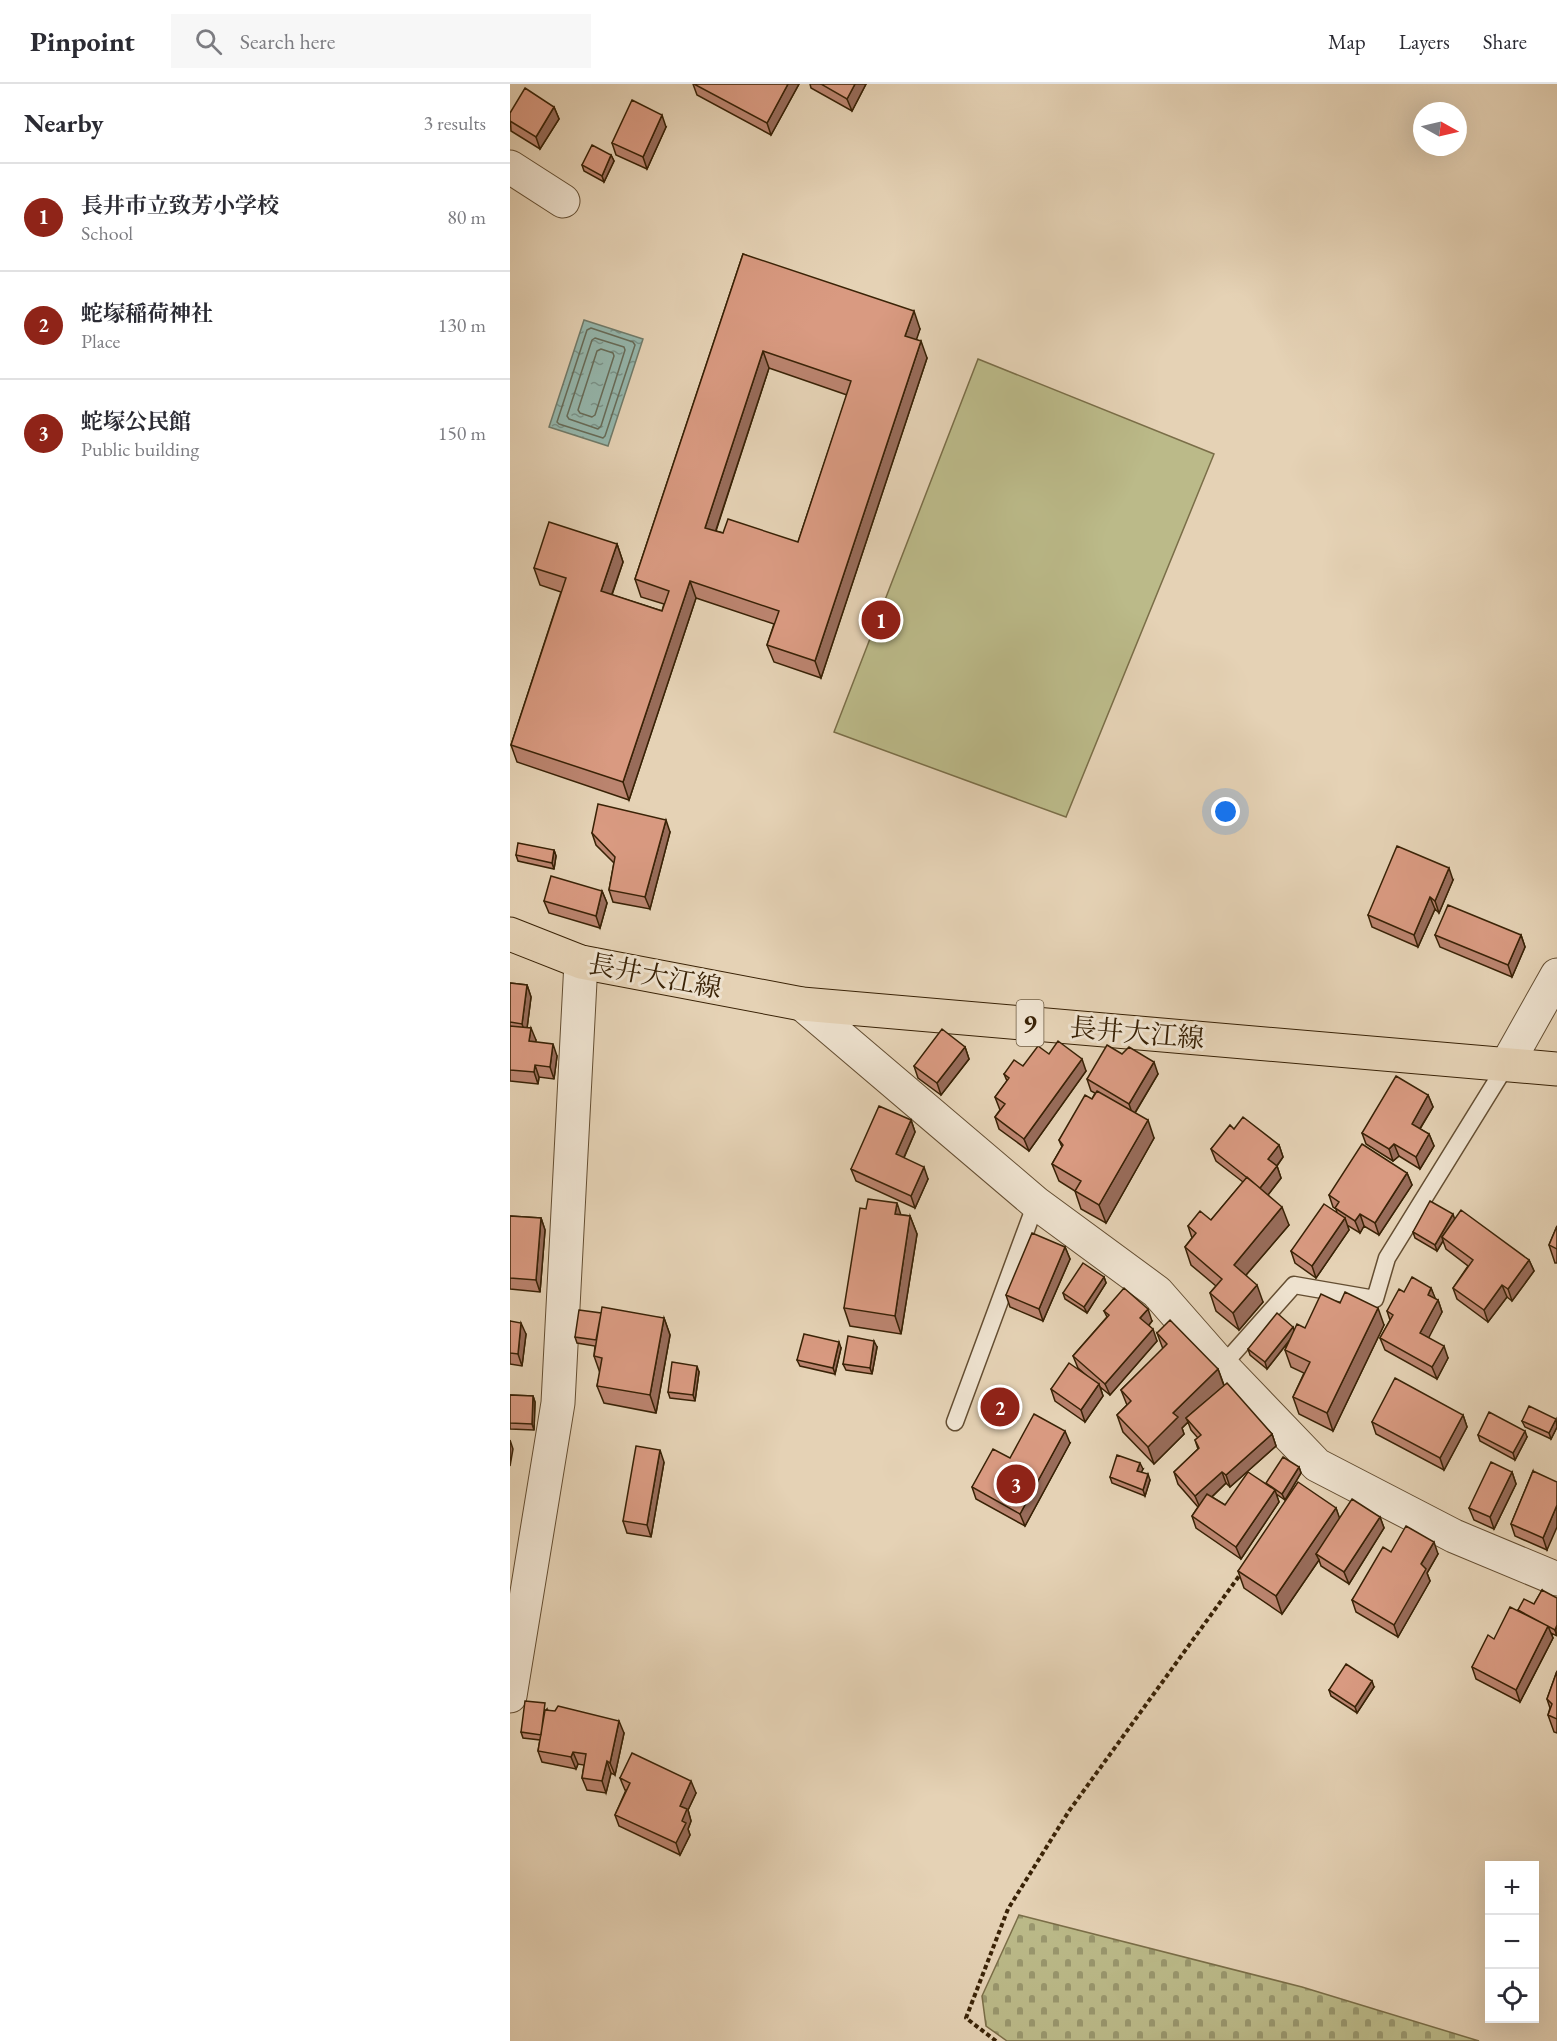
<!DOCTYPE html>
<html lang="en">
<head>
<meta charset="utf-8">
<style>
  :root { --surface:#fff; --page:#f7f7f7; --text:#2b2b33; --muted:#7c7c81; --line:#e1e1e2; --accent:#8f2418 }
  body { margin:0; font-family:"EB Garamond","Noto Serif JP",serif; background:var(--page); color:var(--text) }
  .controls { position:absolute; right:18px; bottom:18px; display:grid; overflow:hidden; border-radius:0px; box-shadow:0 6px 24px #0002 }
  .controls button { width:54px; height:54px; display:grid; place-items:center; padding:0; border:0; border-bottom:2px solid var(--line); background:var(--surface); color:var(--text); font:30px sans-serif }
  .compass { position:absolute; left:903px; top:18px; width:54px; height:54px; border-radius:50%; background:var(--surface); box-shadow:0 6px 24px #0002; rotate:98deg }
  .you { position:absolute; left:716px; top:728px; width:21px; height:21px; margin:-15px; border:4px solid #fff; border-radius:50%; background:#1a73e8; box-shadow:0 0 0 9px #1a73e833 }
  .badge { display:grid; place-items:center; width:39px; height:39px; border-radius:50%; background:var(--accent); color:#fff; font-size:20px; font-weight:700 }
  .pin { position:absolute; translate:-50% -50%; border:3px solid #fff; box-shadow:0 2px 6px #0006 }
  .list { margin:0; padding:0; list-style:none }
  h2 { display:flex; justify-content:space-between; align-items:center; height:78px; margin:0; padding:0 24px; font-size:26px }
  h2 small { font-size:20px; font-weight:400; color:var(--muted) }
  .list li { display:grid; grid-template-columns:39px 1fr auto; gap:18px; align-items:center; box-sizing:border-box; height:108px; padding:0 24px; border-top:2px solid var(--line) }
  .list b { display:block; font-size:22px; white-space:nowrap }
  .list p { margin:0; font-size:20px; white-space:nowrap; color:var(--muted) }
  .list em { font-size:20px; font-style:normal; color:var(--muted) }
  .icon { flex:none; width:33px; height:33px; fill:none; stroke:currentColor; stroke-width:2; stroke-linecap:round; stroke-linejoin:round }
  .map { position:relative; flex:none; width:1047px; height:1957px; overflow:hidden }
  header { display:flex; align-items:center; gap:36px; box-sizing:border-box; height:84px; padding:0 30px; background:var(--surface); border-bottom:2px solid var(--line) }
  header strong { font-size:28px }
  nav { display:flex; gap:33px; margin-inline-start:auto; font-size:21px }
  .search { width:420px; height:54px; background:var(--page); display:flex; align-items:center; gap:15px; box-sizing:border-box; padding:0 21px; border-radius:0px; color:var(--muted); font-size:22px }
  main { display:flex }
  aside { flex:1; background:var(--surface) }
  .map>svg:first-child { display:block }
</style>
</head>
<body>
<header>
<strong>Pinpoint</strong>
<div class="search"><svg class="icon" aria-label="search" viewBox="0 0 24 24"><circle cx="10" cy="10" r="6"/><path d="M15 15l6 6"/></svg>Search here</div>
<nav><a>Map</a><a>Layers</a><a>Share</a></nav>
</header>
<main>
<aside>
<h2>Nearby<small>3 results</small></h2>
<ul class="list">
<li><span class="badge">1</span><div><b>長井市立致芳小学校</b><p>School</p></div><em>80 m</em></li>
<li><span class="badge">2</span><div><b>蛇塚稲荷神社</b><p>Place</p></div><em>130 m</em></li>
<li><span class="badge">3</span><div><b>蛇塚公民館</b><p>Public building</p></div><em>150 m</em></li>
</ul>
</aside>
<div class="map">
<svg width="1047" height="1957" viewBox="0 0 1047 1957">
  <defs>
    <pattern id="cemetery-stones" width="16" height="16" patternUnits="userSpaceOnUse" patternTransform="scale(1.5)"><rect width="16" height="16" fill="#bbba89"/><path d="M2 7V4a2 2 0 0 1 4 0v3zM10 15v-3a2 2 0 0 1 4 0v3z" fill="#99976e"/></pattern>
    <pattern id="water-ripples" width="26" height="14" patternUnits="userSpaceOnUse" patternTransform="scale(1.5)"><rect width="26" height="14" fill="#96b8ae"/><path d="M2 4q2-2 4 0t4 0M15 11q2-2 4 0t4 0" fill="none" stroke="#7b958c"/></pattern>
  </defs>
  <rect width="100%" height="100%" fill="#e5d2b5"/>
  <filter id="stains"><feTurbulence type="fractalNoise" baseFrequency=".00333" numOctaves="4"/><feColorMatrix values="0 0 0 0 .2 0 0 0 0 .09 0 0 0 0 .02 0 0 0 .5 -.17"/></filter>
  <radialGradient id="worn" r=".72"><stop offset=".6" stop-color="#630" stop-opacity="0"/><stop offset="1" stop-color="#630" stop-opacity=".3"/></radialGradient>
  <path fill="url(#cemetery-stones)" stroke="#7a6e48" stroke-width="1.5" d="M509,1831L792,1903L969,1957H497L476,1942L472,1912Z"/>
  <path fill="#bbba89" stroke="#7a6e48" stroke-width="1.5" d="M468,275L704,370L556,733L324,648Z"/>
  <path fill="url(#water-ripples)" stroke="#717c6b" stroke-width="1.5" d="M74,236L133,255L98,362L39,343Z"/>
  <g fill="none" stroke-linecap="round" stroke-linejoin="round">
    <path stroke="#686d5a" stroke-width="1.5" d="M81,244L123,258L125,261L95,352L93,354L49,340L47,338L77,246Z
      M85,254L114,263L115,266L91,342L88,345L59,335L57,332L82,256Z
      M91,265L103,269L104,272L85,331L82,333L70,329L68,326L87,267Z"/>
    <g stroke="#644e32" stroke-width="19">
      <path id="service" d="M712,1282L784,1201L865,1215L877,1174L997,980
        M445,1338L526,1119"/>
    </g>
    <g stroke="#644e32" stroke-width="35">
      <path id="minor" d="M0,83L53,117
        M292,920L526,1119L647,1208L712,1282L807,1381L944,1452L1047,1495
        M997,980L1047,891
        M0,1612L48,1319L71,878"/>
    </g>
    <g stroke="#392206" stroke-width="35">
      <path id="primary" d="M0,850L71,878L292,920L1047,985"/>
    </g>
    <path stroke="#392206" stroke-width="4" stroke-dasharray="4.5 3" stroke-linecap="butt" d="M486,1957L456,1934L498,1825L559,1727L732,1488"/>
    <use href="#service" stroke="#eee2cf" stroke-width="16"/>
    <use href="#minor" stroke="#eee2cf" stroke-width="33"/>
    <use href="#primary" stroke="#e5d2b5" stroke-width="33"/>
  </g>
  <path fill="#bb846f" stroke="#392206" stroke-width="1.5" fill-rule="evenodd" d="M183,0H289L261,51L187,11Z
    M300,0H356L342,27L301,4Z
    M44,23L49,35L30,65L1,47L0,29Z
    M156,43L137,85L106,71L102,59Z
    M101,71L104,77L94,98L74,87L72,81Z
    M233,170L410,245L406,255L417,274L311,594L264,578L257,561L264,540L186,514L119,716L7,678L1,661L51,508L30,501L24,484L107,460L113,478L102,511L152,527L154,520L131,513L125,495ZM259,284L337,311L288,458L213,449L206,447Z
    M160,748L140,825L103,818L99,806L104,779L86,761L82,749Z
    M44,766L46,772L44,785L8,777L6,771Z
    M943,796L929,829L925,825L908,863L862,843L858,831Z
    M92,807L97,819L90,844L39,829L34,817Z
    M925,851H1011L1015,863L1002,893L930,863Z
    M0,899L17,901L21,913L17,944L26,956L25,958L47,972L44,995L29,993L28,1000L0,997Z
    M455,963L459,975L431,1011L408,994L404,982Z
    M539,970L576,987L519,1067L489,1045L485,1033L490,1026L485,1013L497,997L494,990Z
    M612,970L648,990L625,1029L644,1054L596,1139L571,1125L565,1107L549,1097L542,1080L552,1063L549,1056L582,1015L585,1009L581,1007L577,995Z
    M918,1011L923,1023L910,1045L919,1050L924,1062L910,1085L889,1072L883,1077L856,1060L852,1049Z
    M401,1036L405,1048L394,1074L418,1095L405,1124L346,1097L341,1085Z
    M724,1045L769,1061L773,1073L767,1082L771,1094L758,1111L779,1141L736,1191L753,1218L729,1246L706,1227L700,1209L706,1202L681,1181L675,1163L682,1154L678,1142L701,1136L733,1098L706,1077L701,1065Z
    M897,1089L902,1101L869,1151L854,1142L850,1149L837,1141L839,1146L806,1194L785,1179L781,1167L827,1129L826,1125L823,1123L819,1111Z
    M391,1131L400,1132L407,1150L391,1250L340,1242L334,1224Z
    M0,1132L31,1134L35,1146L30,1208L0,1205Z
    M945,1135L1019,1176L1024,1187L1002,1217L997,1213L978,1238L947,1215L943,1204L958,1182L936,1165L933,1157L927,1167L905,1154L903,1148Z
    M1047,1142V1179H1045L1039,1161Z
    M555,1163L560,1175L533,1237L500,1223L496,1211Z
    M594,1193L596,1199L577,1229L555,1215L553,1209Z
    M921,1204L925,1215L928,1216L932,1228L918,1253L938,1274L927,1295L875,1266L870,1254L880,1236L877,1227L894,1208Z
    M594,1227L642,1237L639,1241L647,1257L600,1311L590,1303L593,1312L575,1338L545,1317L541,1305L577,1292L568,1284L563,1272L597,1233Z
    M91,1229L154,1234L160,1251L146,1329L94,1319L87,1302L90,1289L84,1272L85,1262L67,1259L65,1253Z
    M0,1237L16,1250L12,1282L0,1280Z
    M874,1241L823,1347L789,1330L783,1313L794,1289L781,1283L775,1266L779,1257L757,1285L740,1271L738,1265L783,1243L784,1246L795,1244Z
    M647,1249L708,1285L714,1301L762,1350L766,1362L720,1403L716,1399L702,1413L715,1421L789,1383L791,1389L775,1416L766,1410L769,1418L731,1475L686,1444L682,1432L688,1423L668,1400L664,1388L688,1365L685,1356L688,1354L681,1346L678,1338L672,1344L674,1350L644,1380L613,1348L607,1331L617,1321L611,1306L653,1265Z
    M367,1263L362,1290L336,1286L333,1280Z
    M331,1264L325,1290L290,1282L287,1276Z
    M189,1288L185,1317L160,1314L158,1308Z
    M0,1311L23,1312L25,1318L24,1346L0,1345Z
    M953,1331L957,1343L934,1386L866,1350L862,1338Z
    M1012,1337L1047,1338V1343L1041,1355L1015,1343Z
    M968,1351L1017,1353L1005,1376L970,1357Z
    M560,1359L515,1442L466,1415L462,1403L500,1374Z
    M154,1378L141,1453L117,1449L113,1437Z
    M633,1385L631,1388L640,1396L635,1412L602,1399L600,1393Z
    M1023,1387L1037,1466L1005,1452L1001,1440Z
    M1002,1388L1006,1400L984,1445L964,1436L959,1424Z
    M826,1424L829,1434L870,1433L874,1444L839,1500L811,1482L809,1476L772,1530L734,1504L728,1487Z
    M881,1468L928,1470L917,1489L920,1497L888,1553L846,1528L842,1516Z
    M1032,1506L1047,1552L1041,1549L1043,1554L1010,1618L966,1595L962,1583L1008,1526L1024,1520Z
    M1047,1587V1649L1044,1648L1038,1631L1040,1624L1037,1615Z
    M864,1603L847,1629L821,1612L819,1606Z
    M37,1625V1626L114,1649L105,1691L101,1689L96,1709L77,1706L72,1694L74,1681L68,1680L66,1685L32,1678L28,1667L30,1656L13,1654L11,1648Z
    M110,1694L186,1709L178,1726L181,1737L178,1745L180,1751L170,1771L109,1742L105,1731L116,1706H115Z"/>
  <path fill="#986c5a" stroke="#392206" stroke-width="1.5" d="M278,0H289L261,51L257,39Z
    M345,0H356L342,27L337,15Z
    M44,23L49,35L30,65L26,53Z
    M152,31L156,43L137,85L133,73Z
    M101,71L104,77L94,98L92,92Z
    M404,227L410,245L402,269L395,252Z
    M411,257L417,274L311,594L305,577Z
    M253,267L259,284L201,461L195,444Z
    M107,460L113,478L97,524L91,507Z
    M180,497L186,514L119,716L113,698Z
    M156,736L160,748L140,825L135,813Z
    M44,766L46,772L44,785L42,779Z
    M939,784L943,796L929,829L925,817Z
    M92,807L97,819L90,844L86,832Z
    M920,813L925,825L908,863L904,851Z
    M1011,851L1015,863L1002,893L998,881Z
    M17,901L21,913L16,952L12,940Z
    M21,944L26,956L24,969L19,957Z
    M43,960L47,972L44,995L40,983Z
    M455,963L459,975L431,1011L427,999Z
    M572,975L576,987L519,1067L514,1055Z
    M644,978L648,990L623,1032L619,1020Z
    M25,981L29,993L28,1000L24,988Z
    M918,1011L923,1023L906,1051L902,1040Z
    M401,1036L405,1048L390,1082L386,1070Z
    M638,1036L644,1054L596,1139L589,1121Z
    M919,1050L924,1062L910,1085L906,1073Z
    M884,1060L889,1072L883,1077L879,1065Z
    M769,1061L773,1073L763,1087L758,1075Z
    M767,1082L771,1094L754,1116L750,1104Z
    M414,1083L418,1095L405,1124L401,1112Z
    M897,1089L902,1101L869,1151L865,1139Z
    M387,1119L393,1137L385,1130Z
    M772,1123L779,1141L730,1198L724,1181Z
    M850,1130L854,1142L850,1149L845,1137Z
    M943,1130L945,1136L932,1153L933,1157L927,1167L925,1161Z
    M400,1132L407,1150L391,1250L385,1232Z
    M31,1134L35,1146L30,1208L26,1196Z
    M835,1134L839,1146L806,1194L802,1182Z
    M555,1163L560,1175L533,1237L529,1225Z
    M1019,1176L1024,1187L1002,1217L998,1205Z
    M594,1193L596,1199L577,1229L574,1223Z
    M747,1201L753,1218L729,1246L723,1229Z
    M992,1201L997,1213L978,1238L974,1226Z
    M921,1204L926,1216L918,1211Z
    M928,1216L932,1228L915,1261L910,1249Z
    M868,1224L874,1241L823,1347L817,1329Z
    M638,1225L642,1237L635,1246L630,1234Z
    M154,1234L160,1251L146,1329L140,1311Z
    M11,1239L16,1250L12,1282L8,1270Z
    M783,1243L785,1249L757,1285L755,1278Z
    M643,1245L647,1257L600,1311L595,1300Z
    M364,1257L367,1263L362,1290L360,1284Z
    M329,1258L331,1264L325,1290L323,1284Z
    M934,1262L938,1274L927,1295L922,1283Z
    M187,1282L189,1288L185,1317L183,1311Z
    M708,1285L714,1302L676,1334L678,1338L672,1344L674,1350L644,1380L638,1363L663,1329Z
    M589,1300L593,1312L575,1338L571,1326Z
    M23,1312L25,1318L24,1346L22,1340Z
    M953,1331L957,1343L934,1386L930,1374Z
    M1046,1335L1047,1343L1041,1355L1039,1349Z
    M555,1347L560,1359L515,1442L510,1430Z
    M1015,1347L1017,1353L1005,1376L1003,1369Z
    M762,1350L766,1362L720,1403L716,1391Z
    M0,1356L3,1365L0,1382Z
    M150,1366L154,1378L141,1453L137,1441Z
    M630,1379L633,1385L629,1393L627,1387Z
    M789,1383L791,1389L775,1416L772,1410Z
    M712,1388L716,1399L690,1424L685,1412Z
    M1002,1388L1006,1400L984,1445L980,1433Z
    M638,1390L640,1396L635,1412L633,1406Z
    M765,1406L769,1418L731,1475L726,1463Z
    M1047,1421V1443L1037,1466L1033,1454Z
    M826,1424L832,1441L806,1470L809,1476L772,1530L766,1512Z
    M870,1433L874,1444L839,1500L834,1488Z
    M924,1458L928,1470L917,1489L920,1497L888,1553L884,1541L911,1480Z
    M1047,1541V1552L1045,1546Z
    M1038,1542L1043,1554L1010,1618L1006,1606Z
    M862,1597L864,1603L847,1629L845,1623Z
    M109,1637L114,1649L105,1691L100,1679Z
    M63,1668L68,1680L66,1685L61,1673Z
    M97,1677L101,1689L96,1709L92,1697Z
    M181,1697L186,1709L178,1726L181,1737L178,1745L180,1751L170,1771L166,1759L172,1737L170,1722Z"/>
  <path fill="#d99a81" stroke="#392206" stroke-width="1.5" fill-rule="evenodd" d="M184,0H278L257,39Z
    M311,0H345L337,15Z
    M15,4L44,23L26,53L0,37V29Z
    M122,16L152,31L133,73L102,59Z
    M82,61L101,71L92,92L72,81Z
    M233,170L404,227L395,252L411,257L305,577L257,561L269,527L180,497L113,698L1,661L56,494L24,484L39,438L107,460L91,507L152,527L159,507L125,495ZM253,267L341,297L288,458L218,435L213,449L195,444Z
    M88,720L156,736L135,813L99,806L105,773L82,749Z
    M8,759L44,766L42,779L6,771Z
    M887,762L939,784L925,817L920,813L904,851L858,831Z
    M41,792L92,807L86,832L34,817Z
    M938,821L1011,851L998,881L925,851Z
    M0,899L17,901L12,940L0,938Z
    M0,942L21,944L19,957L43,960L40,983L25,981L24,988L0,986Z
    M432,945L455,963L427,999L404,982Z
    M548,957L572,975L514,1055L485,1033L495,1020L485,1013L499,994L494,990L504,976L513,982L528,962L539,970Z
    M597,961L612,970L619,963L644,978L619,1020L577,995Z
    M886,992L918,1011L902,1040L919,1050L906,1073L884,1060L879,1065L852,1049Z
    M587,1007L638,1036L589,1121L565,1107L571,1097L542,1080L553,1061L549,1056L575,1011L582,1015Z
    M369,1022L401,1036L386,1070L414,1083L401,1112L341,1085Z
    M733,1033L769,1061L758,1075L767,1082L750,1104L701,1065L720,1041L724,1045Z
    M852,1060L897,1089L865,1139L850,1130L845,1137L825,1124L829,1118L819,1111Z
    M737,1093L772,1123L724,1181L747,1201L723,1229L700,1209L712,1195L675,1163L686,1149L678,1142L690,1127L701,1136Z
    M358,1115L387,1119L385,1130L400,1132L385,1232L334,1224L350,1124L356,1125Z
    M920,1117L943,1130L925,1161L903,1148Z
    M814,1120L835,1134L802,1182L781,1167Z
    M951,1126L1019,1176L998,1205L992,1201L974,1226L943,1204L963,1176L932,1153Z
    M0,1132L31,1134L26,1196L0,1194Z
    M1047,1142V1165L1039,1161Z
    M522,1149L555,1163L529,1225L496,1211Z
    M573,1179L594,1193L574,1223L553,1209Z
    M902,1193L921,1204L918,1211L928,1216L910,1249L934,1262L922,1283L870,1254L883,1231L877,1227L889,1205L894,1208Z
    M614,1204L638,1225L630,1234L643,1245L595,1300L563,1272L599,1231L594,1227Z
    M835,1208L868,1224L817,1329L783,1313L800,1278L775,1266L787,1240L795,1244L811,1210L830,1219Z
    M92,1223L154,1234L140,1311L87,1302L92,1274L84,1272Z
    M69,1226L91,1229L86,1256L65,1253Z
    M767,1229L783,1243L755,1278L738,1265Z
    M660,1236L708,1285L663,1329L668,1333L638,1363L607,1331L621,1317L611,1306L657,1260L647,1249Z
    M0,1237L11,1239L8,1270L0,1269Z
    M294,1250L329,1258L323,1284L287,1276Z
    M338,1252L364,1257L360,1284L333,1280Z
    M162,1278L187,1282L183,1311L158,1308Z
    M559,1279L589,1300L571,1326L541,1305Z
    M885,1294L953,1331L930,1374L862,1338Z
    M717,1299L762,1350L716,1391L712,1388L685,1412L664,1388L689,1364L685,1356L691,1351L676,1334Z
    M0,1311L23,1312L22,1340L0,1339Z
    M1019,1322L1046,1335L1039,1349L1012,1337Z
    M979,1328L1015,1347L1003,1369L968,1351Z
    M524,1330L555,1347L510,1430L462,1403L483,1365L500,1374Z
    M126,1362L150,1366L137,1441L113,1437Z
    M607,1371L630,1379L627,1387L638,1390L633,1406L600,1393Z
    M773,1373L789,1383L772,1410L756,1399Z
    M981,1378L1002,1388L980,1433L959,1424Z
    M1023,1387L1047,1398V1421L1033,1454L1001,1440Z
    M738,1388L765,1406L726,1463L682,1432L697,1410L715,1421Z
    M788,1398L826,1424L766,1512L728,1487Z
    M842,1415L870,1433L834,1488L806,1470Z
    M896,1442L924,1458L911,1480L916,1485L884,1541L842,1516L873,1463L881,1468Z
    M1032,1506L1047,1514V1541L1045,1546L1008,1526L1014,1515L1024,1520Z
    M1000,1523L1038,1542L1006,1606L962,1583L978,1551L984,1555Z
    M836,1580L862,1597L845,1623L819,1606Z
    M1047,1587V1635L1038,1631L1042,1620L1037,1615Z
    M15,1617L35,1619L31,1651L11,1648Z
    M48,1622L109,1637L100,1679L97,1677L92,1697L72,1694L76,1670L63,1668L61,1673L28,1667L35,1626L45,1627Z
    M122,1669L181,1697L170,1722L177,1725L172,1737L176,1739L166,1759L105,1731L120,1699L110,1694Z"/>
  <g text-anchor="middle" stroke-width="6" stroke-linejoin="round" paint-order="stroke">
    <rect fill="#eee2cf" stroke="#6f5c42" stroke-width="1.5" x="506.5" y="916" width="27" height="46" rx="4.5"/>
    <g font-size="26" font-weight="bold" fill="#392206">
      <text x="520" y="948">9</text>
    </g>
    <g font-size="27" fill="#392206" stroke="#eee2cf">
      <text transform="translate(145 892) rotate(11)" y="9">長井大江線</text>
      <text transform="translate(627 949) rotate(5)" y="9">長井大江線</text>
    </g>
  </g>
  <rect width="100%" height="100%" filter="url(#stains)"/>
  <rect width="100%" height="100%" fill="url(#worn)"/>
</svg>
<div class="controls">
<button>+</button>
<button>−</button>
<button><svg class="icon" aria-label="locate" viewBox="0 0 24 24"><circle cx="12" cy="12" r="6"/><path d="M12 2v4M12 18v4M2 12h4M18 12h4"/></svg></button>
</div>
<svg class="compass" viewBox="-18 -18 36 36"><path d="M0-13l5 13h-10z" fill="#e53935"/><path d="M0 13l5-13h-10z" fill="#7c7c81"/></svg>
<div class="you"></div>
<div class="pin badge" style="left:371px;top:536px">1</div>
<div class="pin badge" style="left:490px;top:1323px">2</div>
<div class="pin badge" style="left:506px;top:1400px">3</div>
</div>
</main>
</body>
</html>
